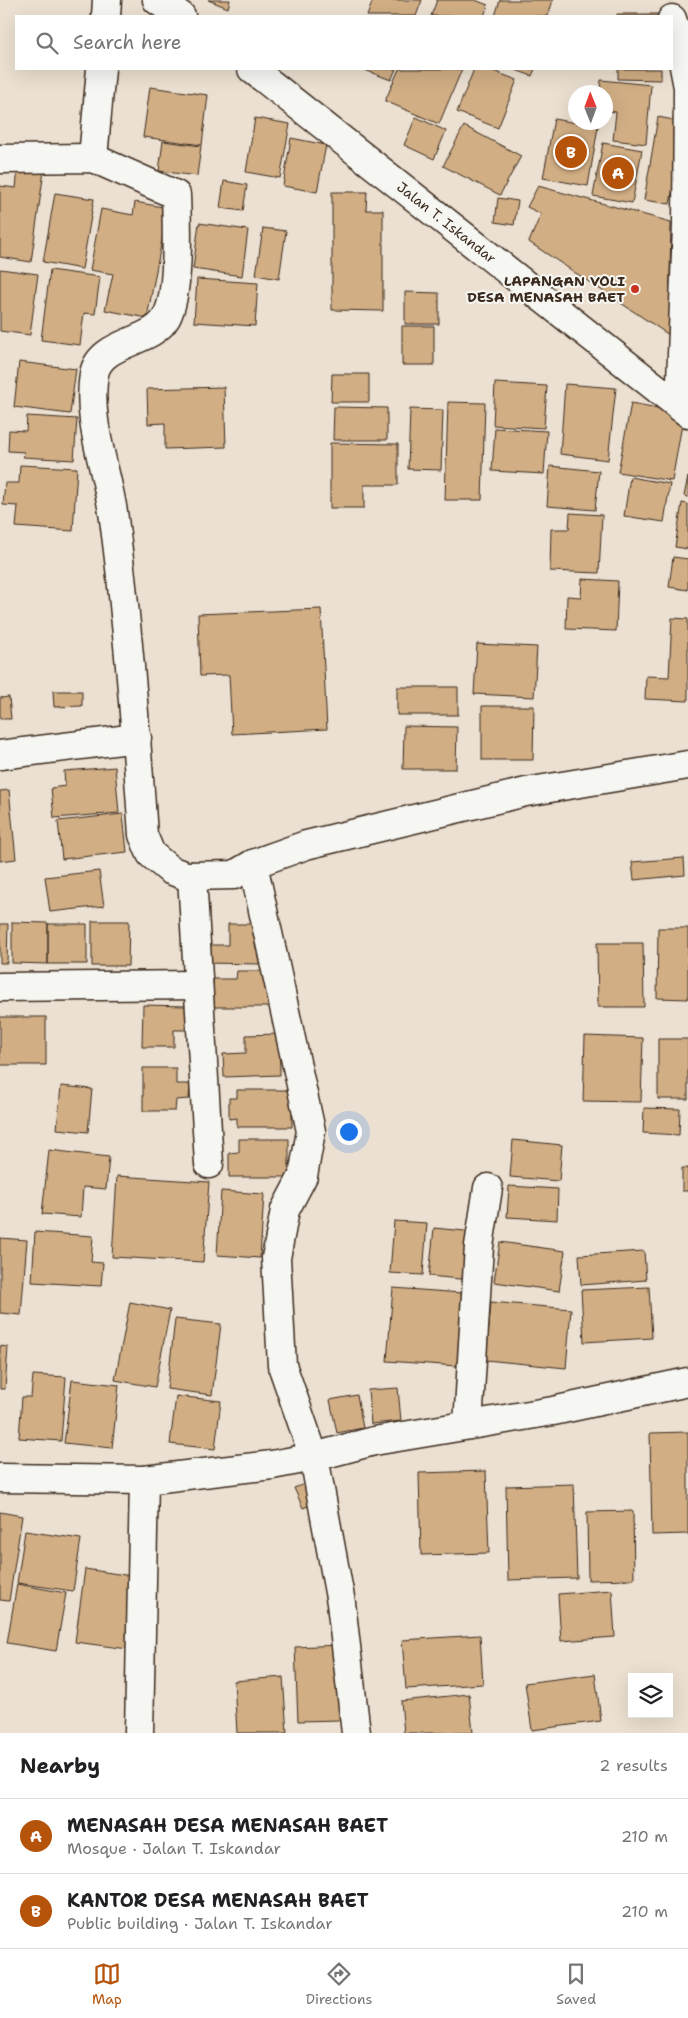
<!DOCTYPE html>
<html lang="en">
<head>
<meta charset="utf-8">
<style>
  :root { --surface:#fff; --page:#f6f6f6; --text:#202124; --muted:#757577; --line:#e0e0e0; --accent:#b45309 }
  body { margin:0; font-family:"Shantell Sans",sans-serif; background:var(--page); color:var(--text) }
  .controls { position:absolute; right:15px; bottom:15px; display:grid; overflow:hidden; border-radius:0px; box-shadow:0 5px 20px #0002 }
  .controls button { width:45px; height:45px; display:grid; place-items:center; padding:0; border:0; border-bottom:1px solid var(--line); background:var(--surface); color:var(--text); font:25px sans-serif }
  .compass { position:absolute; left:568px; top:85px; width:45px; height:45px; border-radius:50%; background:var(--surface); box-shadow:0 5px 20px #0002; rotate:359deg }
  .you { position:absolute; left:348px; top:1131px; width:18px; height:18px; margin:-12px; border:4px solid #fff; border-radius:50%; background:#1a73e8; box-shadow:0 0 0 8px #1a73e833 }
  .badge { display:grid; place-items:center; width:32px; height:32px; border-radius:50%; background:var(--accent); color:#fff; font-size:16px; font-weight:700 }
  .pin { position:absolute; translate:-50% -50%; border:2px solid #fff; box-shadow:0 1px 5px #0006 }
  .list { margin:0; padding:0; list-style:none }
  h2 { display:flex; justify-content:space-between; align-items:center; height:65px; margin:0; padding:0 20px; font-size:21px }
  h2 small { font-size:16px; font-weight:400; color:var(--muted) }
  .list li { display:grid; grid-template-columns:32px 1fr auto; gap:15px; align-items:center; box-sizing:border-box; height:75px; padding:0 20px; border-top:1px solid var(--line) }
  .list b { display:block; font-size:19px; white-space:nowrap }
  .list p { margin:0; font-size:16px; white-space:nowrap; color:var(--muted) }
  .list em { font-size:16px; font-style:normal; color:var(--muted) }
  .icon { flex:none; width:28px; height:28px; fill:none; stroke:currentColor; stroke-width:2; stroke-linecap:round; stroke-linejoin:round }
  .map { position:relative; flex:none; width:688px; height:1733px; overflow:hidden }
  .search { position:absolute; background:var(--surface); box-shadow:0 5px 20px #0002; left:15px; right:15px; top:15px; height:55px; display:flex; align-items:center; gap:12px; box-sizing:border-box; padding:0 18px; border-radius:0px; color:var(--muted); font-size:19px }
  .sheet { height:215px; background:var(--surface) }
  nav { display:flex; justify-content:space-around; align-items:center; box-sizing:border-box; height:70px; border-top:1px solid var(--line); background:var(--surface); font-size:14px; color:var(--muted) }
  nav a { display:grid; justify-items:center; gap:2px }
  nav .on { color:var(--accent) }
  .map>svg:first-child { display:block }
</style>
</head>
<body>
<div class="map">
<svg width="688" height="1733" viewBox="0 0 688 1733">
  <rect width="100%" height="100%" fill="#ebe0d1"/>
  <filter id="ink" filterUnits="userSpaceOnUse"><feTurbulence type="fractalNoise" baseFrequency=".02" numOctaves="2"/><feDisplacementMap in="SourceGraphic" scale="10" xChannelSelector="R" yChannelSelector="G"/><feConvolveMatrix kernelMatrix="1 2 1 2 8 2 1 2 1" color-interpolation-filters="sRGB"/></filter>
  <g filter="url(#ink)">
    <path fill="#d1ae84" stroke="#3b2a1e" d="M208,0H230L228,8Z
      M373,0H422L416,16H367Z
      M437,0H475L488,5L484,16H431Z
      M500,0H553L548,16H495Z
      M617,14H661V16H617Z
      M362,69H396L391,80Z
      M399,69H462L439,124L385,101Z
      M474,69H488L517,80L498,128L457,112Z
      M513,69H535L532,76Z
      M618,69H661V80L618,79Z
      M601,80L651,85L646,144L613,140L616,112L606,111V92H600Z
      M150,87L208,95L202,145L143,137Z
      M416,117L446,131L434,159L404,145Z
      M658,117L684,122L670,204L644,200Z
      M255,118L290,124L280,178L246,172Z
      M554,119L598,127L588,186L543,178Z
      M464,126L521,156L500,195L443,166Z
      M291,138L326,145L317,192L283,186Z
      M163,141L201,146L197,176L159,171Z
      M603,143L642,150L632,203L593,196Z
      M18,168L44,171L31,262L0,257V186L16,188Z
      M224,181L247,185L243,211L220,208Z
      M538,186L671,222L669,335L529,242L541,214L527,207Z
      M332,192H367L366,210H383V311L332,310Z
      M55,193L94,199L82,269L43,262Z
      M498,198L518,201L514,225L495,222Z
      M135,202L168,208L147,318L105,310L113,274L90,270L101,209L133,215Z
      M199,223L248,230L242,276L193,269Z
      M263,228L286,231L279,279L256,275Z
      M0,269L38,274L30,335L0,331Z
      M50,270L100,277L95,314L84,313L80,345L41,340Z
      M197,279L258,283L255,326L194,322Z
      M405,292L439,293V324H405Z
      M402,326H434V365H402Z
      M19,362L76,369L70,414L14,407Z
      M332,374H369V402H331Z
      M495,383L547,386L544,428L493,425Z
      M565,384L616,388L608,460L560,454Z
      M224,387L226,447L165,449V423L148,424L147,389Z
      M448,402L485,403L482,500H445Z
      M631,403L684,413L672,481L618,472Z
      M334,407L387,408V440H333Z
      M410,409L443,410L441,470L408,469Z
      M27,416L77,419L74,460L23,457L24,452L8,451L9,430L26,431Z
      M495,428L547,431L544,474L492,471Z
      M330,443L398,444V485H364V508H330Z
      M20,465L77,468L73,531L16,527L18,506L3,505L5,483H19Z
      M550,466L599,471L595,510L547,506Z
      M630,477L670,484L664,522L624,516Z
      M688,477V497L684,496Z
      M682,503L688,504V549L675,547Z
      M570,513L602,515L599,573L550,571L551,529H569Z
      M673,557L688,559V590L669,587Z
      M582,579L618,581L616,631L566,629L567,596L581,597Z
      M321,609L327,729L232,734L229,675L200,676L198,614Z
      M672,618L688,619V701L645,699L646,676L669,677Z
      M477,644L537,647L534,697L474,694Z
      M397,687H458V715H397Z
      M53,691H82V706L54,707Z
      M9,697L11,719H0V698Z
      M482,706H534L533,760H482Z
      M404,726L457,727L456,769H403Z
      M115,767L119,813L54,818L51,788L65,786L64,771Z
      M9,790L16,859L0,861V791Z
      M123,814L127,852L62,859L58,821Z
      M684,858L685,875L634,880L632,862Z
      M99,871L104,906L50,912L45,877Z
      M92,921H129L128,966H92Z
      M12,922L48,923V964L12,963Z
      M0,924H8L7,963H0Z
      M48,924H87V964H48Z
      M228,924H261V964L204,963V945H228Z
      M658,928H688V999L657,998Z
      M597,943H643L644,1007H598Z
      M237,971H269V1007H212L213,979H236Z
      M143,1005L186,1006V1030H174V1047H142Z
      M0,1017H46V1065H0Z
      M279,1034L280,1075L224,1077L223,1054L246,1053V1035Z
      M585,1036L643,1038L641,1102L583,1101Z
      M658,1039H688V1099H658Z
      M143,1068H176V1084H190L189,1099L176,1100L175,1111H143Z
      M61,1086L92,1089L88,1132L57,1129Z
      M237,1090H292V1127H237V1118L229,1119V1098H237Z
      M644,1108L680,1109L679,1135L643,1133Z
      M239,1139H289V1177H229V1153L239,1152Z
      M513,1140L562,1145L559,1181L510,1177Z
      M49,1150L109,1157L106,1189L83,1187L81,1217L42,1214Z
      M682,1168H688V1191H682Z
      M117,1176L209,1182L203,1262L112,1257Z
      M509,1186L558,1189L557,1220L507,1217Z
      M221,1191L264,1194L260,1258L217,1255Z
      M394,1221L427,1223L423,1275L390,1273Z
      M434,1228L475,1232L470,1280L429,1276Z
      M35,1232L93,1236L91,1262L103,1263L101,1286L32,1282Z
      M0,1238L27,1240L21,1315L0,1313Z
      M500,1242L565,1251L559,1291L494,1282Z
      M644,1251L646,1280L581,1285L579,1255Z
      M649,1287L652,1338L584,1342L581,1290Z
      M393,1288L462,1293L457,1366L387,1361Z
      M130,1302L170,1310L155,1387L115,1380Z
      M491,1302L571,1309L566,1368L486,1360Z
      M175,1319L221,1324L212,1395L167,1389Z
      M0,1346L8,1347L5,1389H0Z
      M33,1375L66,1377L61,1441L19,1438L22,1397H31Z
      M72,1380L119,1385L112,1448L64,1443Z
      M398,1388L401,1421L371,1424L368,1390Z
      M357,1395L363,1428L337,1433L330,1400Z
      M176,1396L221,1401L215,1449L170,1444Z
      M688,1432V1534L652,1535L650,1433Z
      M486,1471L489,1553L421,1555L419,1473Z
      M323,1477L331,1497L303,1508L294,1488Z
      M574,1484L577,1578L508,1580L506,1486Z
      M633,1511L634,1579L588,1580L587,1512Z
      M0,1512L22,1516L9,1601L0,1600Z
      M25,1531L81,1539L73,1591L17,1583Z
      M85,1569L138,1577L128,1649L75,1642Z
      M17,1584L66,1593L56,1651L7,1643Z
      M612,1590L615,1637L561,1641L558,1594Z
      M480,1635L483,1684L406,1689L402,1640Z
      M339,1645L341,1720L298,1721L295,1647Z
      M595,1674L601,1721L532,1730L525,1683Z
      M283,1677L287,1733H237L234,1681Z
      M469,1694L473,1733H404L401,1701Z"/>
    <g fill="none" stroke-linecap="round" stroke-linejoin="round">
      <g stroke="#3b2a1e" stroke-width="31">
        <g id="minor">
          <path d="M157,0L181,16"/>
          <path d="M106,16L107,0"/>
          <path d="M672,19L680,46L688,87L687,226L680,407"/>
          <path id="s1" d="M252,69L688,413"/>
          <path d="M93,158L101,69"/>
          <path d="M0,159L93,158L176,195C177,224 180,294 166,318C151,344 100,341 94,374C86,423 108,471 114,519C128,624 136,730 143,835L151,854L170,870L186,876L234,875L253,864L306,845L526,792L688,765"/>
          <path d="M0,755L137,738"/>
          <path d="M253,864L311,1131L303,1176L285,1210L276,1258L282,1365L314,1457L341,1603L356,1733"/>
          <path d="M192,876L209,1164"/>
          <path d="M0,987L198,985"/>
          <path d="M468,1425L479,1246L488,1188"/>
          <path d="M0,1478L144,1480L272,1465L314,1457L374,1441L553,1411L688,1382"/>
          <path d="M139,1733L144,1480"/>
        </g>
      </g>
      <use href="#minor" stroke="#f6f6f2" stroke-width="28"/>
    </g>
  </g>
  <circle fill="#c8321e" stroke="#f6f6f2" stroke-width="2" cx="635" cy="289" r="5"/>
  <g text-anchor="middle" stroke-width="4" stroke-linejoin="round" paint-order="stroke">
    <g font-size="14" fill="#3b2a1e" stroke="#f6f6f2">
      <text dy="5" stroke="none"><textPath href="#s1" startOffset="248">Jalan T. Iskandar</textPath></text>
    </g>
    <g font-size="14" font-weight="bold" fill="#3b2a1e" stroke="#f6f6f2" text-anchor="end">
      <text x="625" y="286">LAPANGAN VOLI<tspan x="625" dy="16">DESA MENASAH BAET</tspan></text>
    </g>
  </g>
</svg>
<div class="controls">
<button><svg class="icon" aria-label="layers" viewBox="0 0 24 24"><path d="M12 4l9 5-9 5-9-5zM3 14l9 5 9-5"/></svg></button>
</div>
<svg class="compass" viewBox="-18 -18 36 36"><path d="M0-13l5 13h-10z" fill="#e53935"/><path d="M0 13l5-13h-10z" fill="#757577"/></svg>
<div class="you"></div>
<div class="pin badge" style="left:618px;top:173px">A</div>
<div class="pin badge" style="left:571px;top:152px">B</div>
<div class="search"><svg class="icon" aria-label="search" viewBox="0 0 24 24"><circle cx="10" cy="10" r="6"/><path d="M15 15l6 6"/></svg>Search here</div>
</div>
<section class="sheet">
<h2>Nearby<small>2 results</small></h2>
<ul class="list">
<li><span class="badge">A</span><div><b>MENASAH DESA MENASAH BAET</b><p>Mosque · Jalan T. Iskandar</p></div><em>210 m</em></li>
<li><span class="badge">B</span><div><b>KANTOR DESA MENASAH BAET</b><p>Public building · Jalan T. Iskandar</p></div><em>210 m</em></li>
</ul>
</section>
<nav>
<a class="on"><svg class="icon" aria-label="map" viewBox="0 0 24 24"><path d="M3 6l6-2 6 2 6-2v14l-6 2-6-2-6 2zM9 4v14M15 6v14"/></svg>Map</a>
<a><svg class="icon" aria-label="directions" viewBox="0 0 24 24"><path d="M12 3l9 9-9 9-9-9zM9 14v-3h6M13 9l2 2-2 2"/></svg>Directions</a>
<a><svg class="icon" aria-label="saved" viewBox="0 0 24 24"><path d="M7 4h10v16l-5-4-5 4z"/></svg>Saved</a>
</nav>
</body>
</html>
